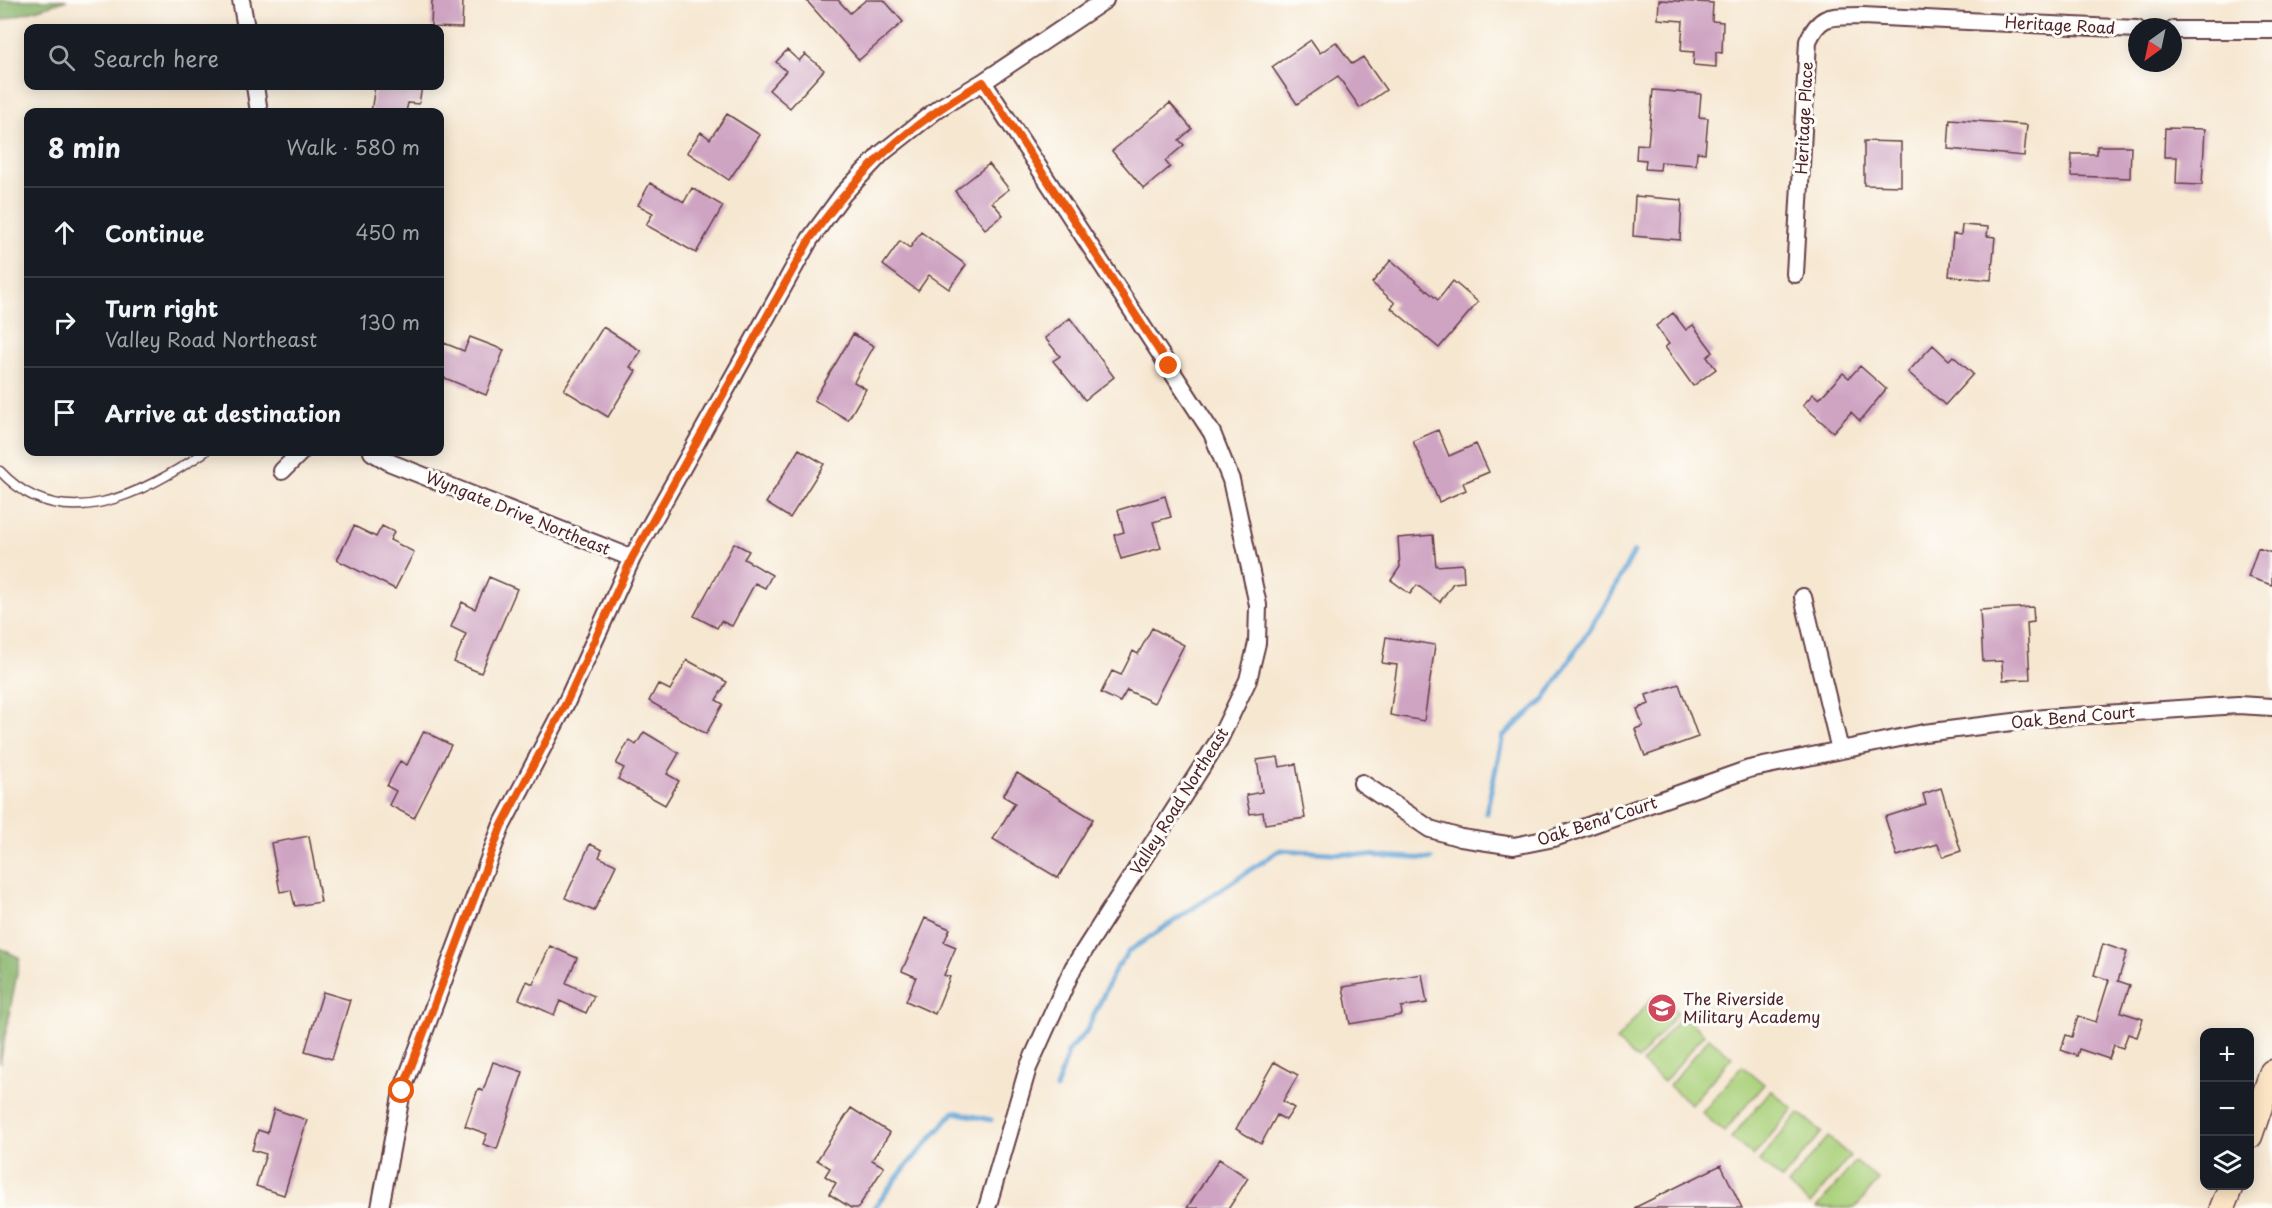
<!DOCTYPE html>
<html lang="en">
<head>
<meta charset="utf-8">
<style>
  :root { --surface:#171b24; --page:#20242c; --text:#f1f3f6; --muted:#9ea1a6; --line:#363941 }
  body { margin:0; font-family:"Playpen Sans",sans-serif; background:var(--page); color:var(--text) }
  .controls { position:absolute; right:18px; bottom:18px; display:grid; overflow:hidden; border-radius:12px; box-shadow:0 3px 15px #0003 }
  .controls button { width:54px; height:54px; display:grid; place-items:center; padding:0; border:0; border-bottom:2px solid var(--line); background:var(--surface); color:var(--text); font:30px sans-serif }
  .compass { position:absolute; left:2128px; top:18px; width:54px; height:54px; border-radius:50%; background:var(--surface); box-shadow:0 3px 15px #0003; rotate:213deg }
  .stop { position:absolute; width:18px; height:18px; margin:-14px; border:4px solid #ea580c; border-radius:50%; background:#fff }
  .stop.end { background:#ea580c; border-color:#fff; box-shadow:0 2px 6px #0008 }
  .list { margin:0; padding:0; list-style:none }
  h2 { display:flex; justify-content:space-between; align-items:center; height:78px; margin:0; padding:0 24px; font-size:26px }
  h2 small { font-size:20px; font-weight:400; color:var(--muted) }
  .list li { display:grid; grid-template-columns:39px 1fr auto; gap:18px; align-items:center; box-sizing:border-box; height:90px; padding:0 24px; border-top:2px solid var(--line) }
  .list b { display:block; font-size:22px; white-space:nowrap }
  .list p { margin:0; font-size:20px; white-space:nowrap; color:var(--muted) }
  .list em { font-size:20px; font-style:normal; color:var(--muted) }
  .icon { flex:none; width:33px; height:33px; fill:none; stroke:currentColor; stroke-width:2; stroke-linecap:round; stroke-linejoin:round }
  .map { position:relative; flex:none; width:2272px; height:1208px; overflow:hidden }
  .search { position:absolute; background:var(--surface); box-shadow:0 3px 15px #0003; left:24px; top:24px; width:420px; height:66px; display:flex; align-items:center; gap:15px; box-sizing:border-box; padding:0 21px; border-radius:12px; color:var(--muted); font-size:22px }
  .panel { position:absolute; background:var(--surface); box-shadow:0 3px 15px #0003; left:24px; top:108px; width:420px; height:348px; border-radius:12px }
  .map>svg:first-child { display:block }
</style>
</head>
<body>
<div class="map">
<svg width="2272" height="1208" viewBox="0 0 2272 1208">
  <rect width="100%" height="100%" fill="#fdfcf7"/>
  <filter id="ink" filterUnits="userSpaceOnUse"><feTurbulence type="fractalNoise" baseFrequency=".0167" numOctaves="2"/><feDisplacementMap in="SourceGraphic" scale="12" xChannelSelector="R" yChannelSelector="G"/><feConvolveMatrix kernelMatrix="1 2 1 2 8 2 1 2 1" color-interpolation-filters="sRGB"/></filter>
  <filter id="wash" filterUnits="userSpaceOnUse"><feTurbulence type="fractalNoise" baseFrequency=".008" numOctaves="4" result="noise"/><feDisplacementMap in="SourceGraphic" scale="24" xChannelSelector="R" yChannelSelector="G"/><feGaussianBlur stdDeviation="1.35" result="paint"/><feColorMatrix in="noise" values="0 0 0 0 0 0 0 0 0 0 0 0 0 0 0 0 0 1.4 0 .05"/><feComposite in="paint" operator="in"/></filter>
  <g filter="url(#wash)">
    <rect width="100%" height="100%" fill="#f6e7d1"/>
    <path fill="#abd27d" stroke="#7a7854" stroke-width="1.5" d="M1656,993L1678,1012L1638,1060L1616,1041Z
      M1682,1015L1704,1034L1664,1082L1642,1063Z
      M1709,1038L1732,1057L1691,1104L1669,1086Z
      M1742,1066L1764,1084L1724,1132L1702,1113Z
      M1771,1090L1793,1109L1753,1156L1731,1138Z
      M1799,1113L1822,1132L1782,1180L1759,1161Z
      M1828,1137L1850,1156L1810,1204L1788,1185Z
      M1856,1161L1879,1180L1855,1208H1817Z"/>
    <path fill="#88b46c" stroke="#696a4c" stroke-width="1.5" d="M0,0H67L0,21Z
      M0,948L20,958L0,1063Z"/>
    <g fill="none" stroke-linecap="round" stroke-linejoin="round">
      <path stroke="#63a4d6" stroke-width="5" d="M1486,813L1503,736L1544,700L1608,600L1634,552
        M1056,1089L1069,1050L1086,1032L1115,970L1129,951L1280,850L1431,859
        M874,1208L903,1170L954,1112L991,1120"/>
    </g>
    <g id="blocks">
      <path fill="#cfa4c3" d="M432,0H463L462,28L431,27Z
        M806,0H838L850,13L866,0H884L903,22L859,60Z
        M1659,0L1713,3L1712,21L1723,22L1722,53L1716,52V67L1693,65L1694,52L1681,51L1683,21L1658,19Z
        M1311,40L1320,53L1336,42L1352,64L1363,57L1386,90L1360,108L1338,76L1297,104L1272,67Z
        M787,50L799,61L805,54L824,70L790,108L769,90L786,71L776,62Z
        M375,86H422L419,104L408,103L406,112H371Z
        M1653,90L1701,94L1699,117L1708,118L1705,153L1697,152L1696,165L1661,162L1660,170L1645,169L1646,160L1636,159L1637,144L1648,145Z
        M1170,103L1192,129L1179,140L1184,145L1165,161L1170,167L1144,189L1112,151Z
        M727,114L760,135L729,180L687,152L701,132L710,139Z
        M1950,119L2027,125L2024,156L1948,149Z
        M2165,128L2205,129L2202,185L2176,184L2177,157H2164Z
        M1864,141L1901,142V186L1864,185Z
        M2097,146H2131L2130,178L2071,176L2072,154H2097Z
        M989,164L1009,189L992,202L1003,215L985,229L955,191Z
        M650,183L684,202L692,188L723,206L696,253L646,225L653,213L638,205Z
        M1635,196L1682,200L1680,240L1633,236Z
        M1962,225L1988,227L1987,236L1995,237L1991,280L1949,276L1953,234L1961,235Z
        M921,232L966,265L949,289L929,275L918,291L883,265L900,241L910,248Z
        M1391,260L1438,300L1453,281L1478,302L1439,348L1391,308L1395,303L1372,283Z
        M1673,313L1686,330L1693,325L1713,352L1707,357L1716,369L1693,386L1665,347L1669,344L1656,326Z
        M1070,318L1114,377L1085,400L1053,361L1060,356L1045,338Z
        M603,327L641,351L630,367L636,371L608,417L564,390Z
        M853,334L874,346L854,382L866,389L848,420L814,400Z
        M470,337L504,350L486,395L440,376V355L444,343L464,351Z
        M1933,345L1949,360L1953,356L1973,374L1945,405L1908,372Z
        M1860,366L1886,389L1860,421L1851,412L1833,432L1803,405L1813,394L1819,399L1843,373L1849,378Z
        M1438,430L1449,456L1476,444L1489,472L1463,483L1466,490L1439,502L1413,441Z
        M799,449L824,464L790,518L766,503Z
        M1165,496L1171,517L1153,522L1161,548L1121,559L1114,535L1124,532L1118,510Z
        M354,526L376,537L382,526L394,532L390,540L414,552L395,589L337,560Z
        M1433,535L1436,566L1463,564L1464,582L1453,583L1440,602L1417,585L1410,594L1391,580L1400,567L1398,538Z
        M734,543L749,551L744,559L772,575L765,588L755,583L732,626L721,621L717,628L694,616Z
        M2258,548L2272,553V585L2248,577Z
        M489,577L517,589L481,673L454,662L466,634L451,627L462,602L475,609Z
        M2033,607L2034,622L2027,623L2030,679L2003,680L2002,661L1983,662L1980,610Z
        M1152,628L1184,645L1154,703L1127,690L1120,702L1101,693L1112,671L1121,675L1133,651L1138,654Z
        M1386,637L1435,645L1424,721L1390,715L1397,665L1382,663Z
        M687,660L727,682L716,700L723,704L706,734L649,701L658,684L670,690Z
        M1679,684L1698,737L1645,756L1635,729L1643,726L1637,709L1649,704L1646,695Z
        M424,731L451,745L414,818L389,805L396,791L387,786L400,761L407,765Z
        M644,732L679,753L667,774L679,781L665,805L618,779L624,768L616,764L629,740L636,745Z
        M1278,757L1280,767L1296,764L1305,818L1265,824L1263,812L1250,814L1246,795L1262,792L1257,760Z
        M1017,773L1093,819L1058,878L993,839L1015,803L1003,796Z
        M1941,788L1961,851L1943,857L1938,844L1897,856L1885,817L1926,804L1923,794Z
        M309,836L321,902L295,906L291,890L280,892L271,843Z
        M590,844L602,850L599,857L616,865L594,911L565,898Z
        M925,918L950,929L944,942L956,947L944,975L950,977L935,1014L906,1001L916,977L902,971Z
        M2103,944L2127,952L2118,981L2130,985L2121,1012L2143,1019L2137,1037L2128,1034L2123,1048L2114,1045L2109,1059L2079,1049L2077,1056L2061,1050L2066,1035L2072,1037L2078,1016L2096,1022L2109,980L2094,975Z
        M550,946L577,958L566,983L594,996L586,1013L560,1001L554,1015L519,999L527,981L533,984Z
        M1422,974L1427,1003L1401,1007L1402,1015L1350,1024L1343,987Z
        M323,992L350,1000L332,1059L305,1051Z
        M493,1062L523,1072L497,1149L483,1144L487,1134L465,1126L478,1089L483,1091Z
        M1274,1062L1298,1075L1283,1101L1294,1108L1286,1120L1277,1115L1261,1144L1236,1129Z
        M851,1108L890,1133L872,1160L884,1167L858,1208H851L829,1194L836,1183L825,1176L830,1168L817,1160Z
        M274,1109L307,1120L284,1195L256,1186L266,1154L252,1150L258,1130L267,1133Z
        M1219,1159L1248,1178L1229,1208H1187Z
        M1721,1165L1742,1208H1634Z"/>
    </g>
  </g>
  <g filter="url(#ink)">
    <use href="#blocks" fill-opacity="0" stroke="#643d44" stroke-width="1.5"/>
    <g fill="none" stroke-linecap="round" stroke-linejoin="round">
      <g stroke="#643d44" stroke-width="11">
        <path id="lane" d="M0,471C62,538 143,493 205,452"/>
      </g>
      <g stroke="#643d44" stroke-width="20">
        <path id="street" d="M241,0L246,28
          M2173,30H2272
          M983,82L1212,433L1231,480L1258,605L1257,643L1248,680L1219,740L1073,968L1028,1068L987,1208
          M255,86L259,112
          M1795,274L1808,41C1821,12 1833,17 1862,16L2137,29
          M372,452L391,463L632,558
          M282,471L301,452
          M1803,597L1840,750
          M1362,783L1430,829L1461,838L1514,846L1554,838L1749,769L1924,733L2045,718L2238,705L2272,707
          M380,1208L402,1091L501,827L567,701L632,558L810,239L843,194L882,153L939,108L983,82L1105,0"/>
      </g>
      <g stroke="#643d44" stroke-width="27">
        <path id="secondary" d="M2250,1136L2272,1072
          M2222,1208L2231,1186"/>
      </g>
      <use href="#lane" stroke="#fff" stroke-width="8"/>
      <use href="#street" stroke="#fff" stroke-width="16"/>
      <use href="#secondary" stroke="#fce5c4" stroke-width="24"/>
    </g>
  </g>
  <g fill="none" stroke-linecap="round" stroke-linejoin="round" filter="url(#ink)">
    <path stroke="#ea580c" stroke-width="8" d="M402,1091L501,827L567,701L632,558L810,239C862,167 906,127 983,82L1169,366"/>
  </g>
  <defs>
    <g id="school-disc" transform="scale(1.5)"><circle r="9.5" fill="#d1495b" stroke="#fdfcf7"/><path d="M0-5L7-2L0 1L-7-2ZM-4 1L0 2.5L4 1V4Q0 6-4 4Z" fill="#fff"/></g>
  </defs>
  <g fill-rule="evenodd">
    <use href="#school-disc" x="1662" y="1008"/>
  </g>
  <g text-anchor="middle" stroke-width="6" stroke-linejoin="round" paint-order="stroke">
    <g font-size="16" fill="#4a1f2b" stroke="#fdfcf7">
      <text transform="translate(2060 25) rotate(3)" y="6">Heritage Road</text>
      <text transform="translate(1804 118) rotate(-87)" y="6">Heritage Place</text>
      <text transform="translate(518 513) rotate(22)" y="6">Wyngate Drive Northeast</text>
      <text transform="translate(2073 717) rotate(-5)" y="6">Oak Bend Court</text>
      <text transform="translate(1179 801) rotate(-58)" y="6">Valley Road Northeast</text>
      <text transform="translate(1597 821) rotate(-18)" y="6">Oak Bend Court</text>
    </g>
    <g font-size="16" fill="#4a1f2b" stroke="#fdfcf7" text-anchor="start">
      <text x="1683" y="1005">The Riverside<tspan x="1683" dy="18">Military Academy</tspan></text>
    </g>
  </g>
</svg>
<div class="controls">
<button>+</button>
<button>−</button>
<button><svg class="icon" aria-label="layers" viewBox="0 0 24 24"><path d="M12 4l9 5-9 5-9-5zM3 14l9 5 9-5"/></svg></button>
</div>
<svg class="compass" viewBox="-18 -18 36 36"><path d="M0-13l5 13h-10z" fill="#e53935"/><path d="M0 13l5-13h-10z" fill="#9ea1a6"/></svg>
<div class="stop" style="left:402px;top:1091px"></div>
<div class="stop end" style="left:1169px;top:366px"></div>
<div class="search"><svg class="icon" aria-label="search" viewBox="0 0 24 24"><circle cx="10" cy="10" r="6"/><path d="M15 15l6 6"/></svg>Search here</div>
<section class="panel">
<h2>8 min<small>Walk · 580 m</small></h2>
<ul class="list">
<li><svg class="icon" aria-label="ahead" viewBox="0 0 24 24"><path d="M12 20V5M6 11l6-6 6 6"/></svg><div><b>Continue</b></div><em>450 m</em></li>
<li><svg class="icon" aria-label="right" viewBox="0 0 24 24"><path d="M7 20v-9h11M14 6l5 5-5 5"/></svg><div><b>Turn right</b><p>Valley Road Northeast</p></div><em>130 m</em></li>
<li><svg class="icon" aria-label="arrive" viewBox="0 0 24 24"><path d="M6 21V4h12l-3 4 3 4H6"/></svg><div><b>Arrive at destination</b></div></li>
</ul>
</section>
</div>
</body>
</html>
